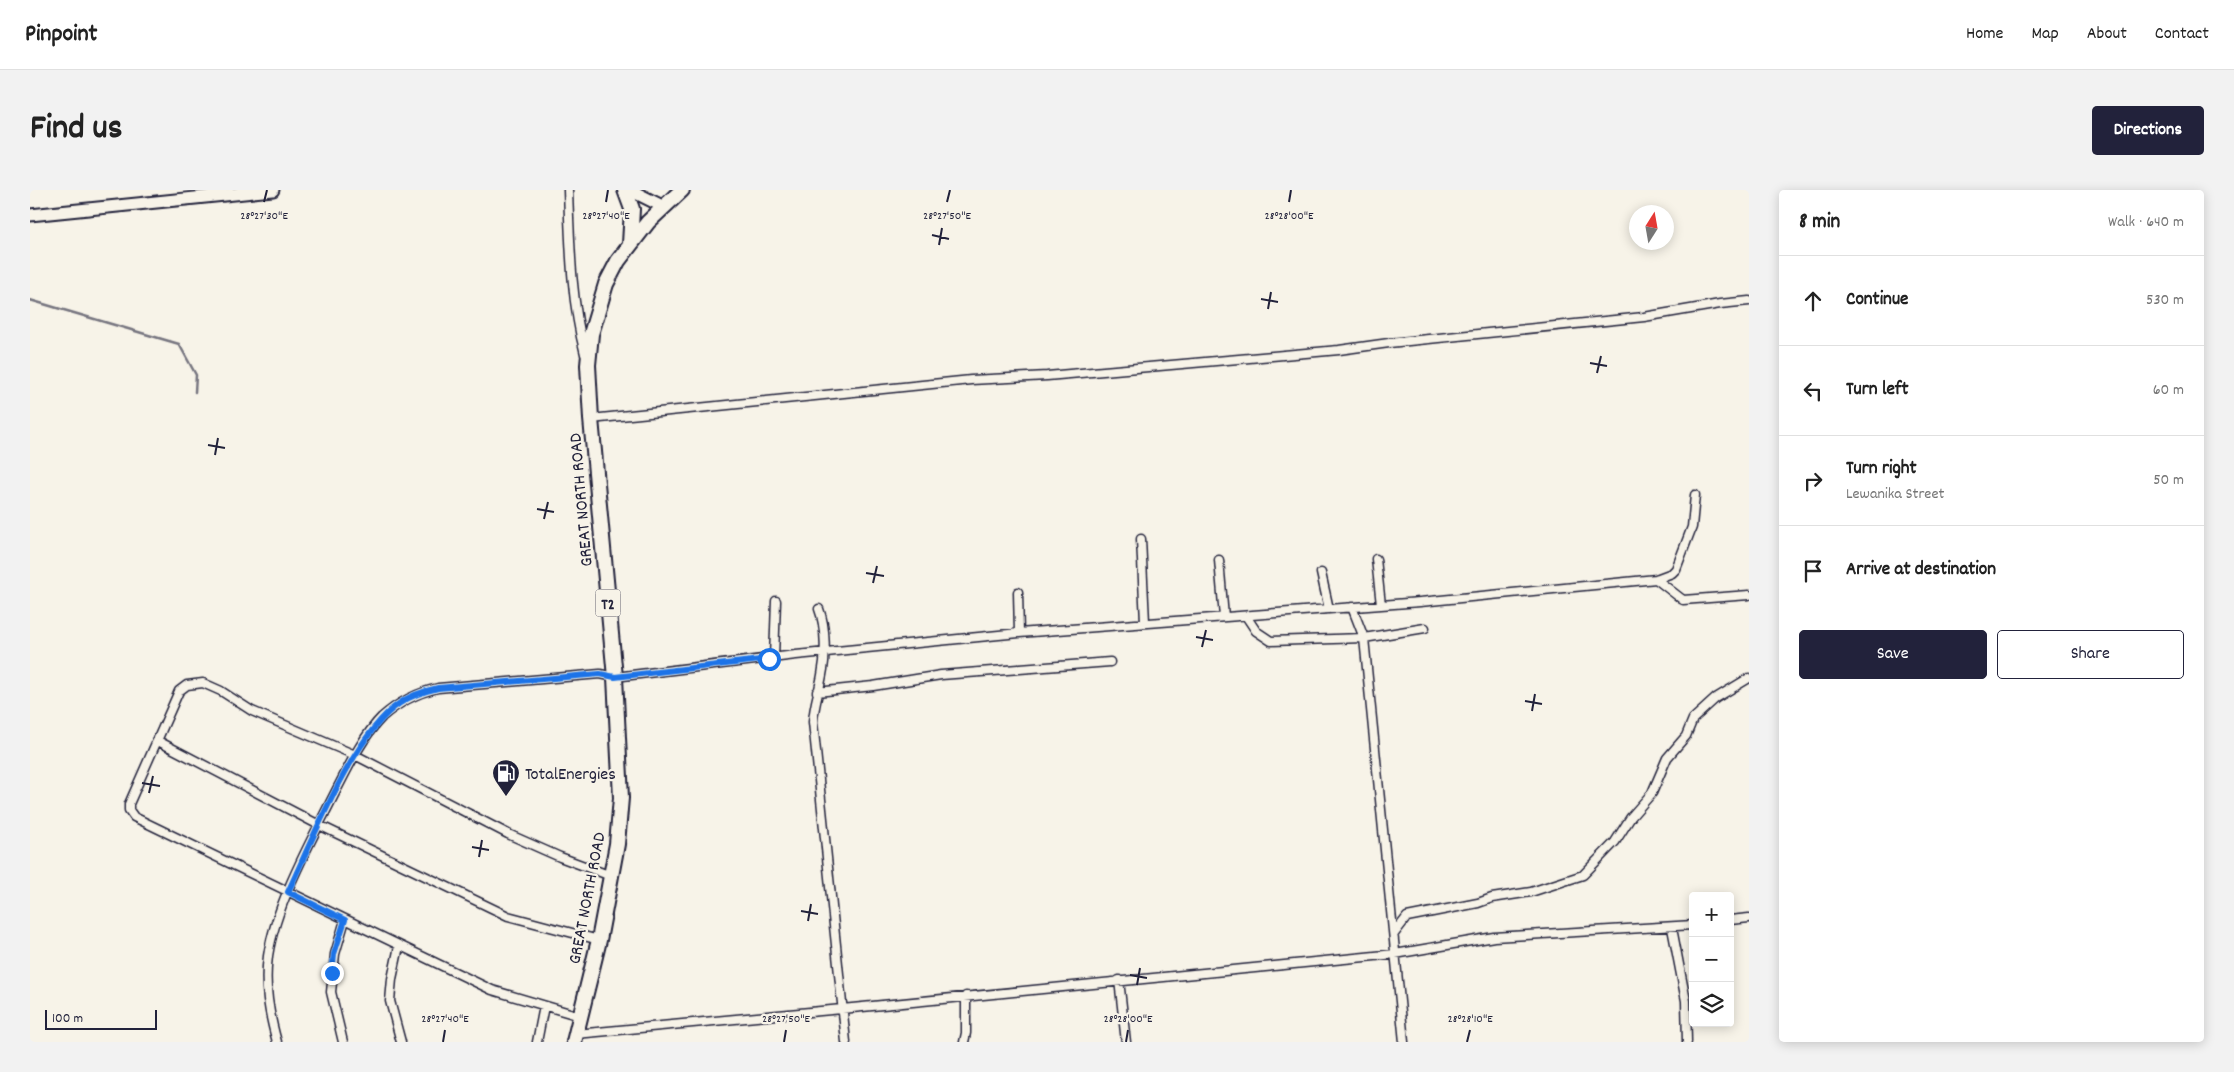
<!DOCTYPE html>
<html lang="en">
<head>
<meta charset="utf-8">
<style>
  :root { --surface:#fff; --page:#f2f2f2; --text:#222; --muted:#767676; --line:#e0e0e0; --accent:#22223b }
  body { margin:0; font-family:Dekko,sans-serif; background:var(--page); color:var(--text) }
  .controls { position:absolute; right:15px; bottom:15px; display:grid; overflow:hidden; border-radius:5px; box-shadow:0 2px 12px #0003 }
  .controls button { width:45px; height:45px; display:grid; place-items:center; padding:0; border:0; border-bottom:1px solid var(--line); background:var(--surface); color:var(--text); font:25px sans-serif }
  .compass { position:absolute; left:1599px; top:15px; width:45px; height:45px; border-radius:50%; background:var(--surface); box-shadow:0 2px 12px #0003; rotate:11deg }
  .scale { position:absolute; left:15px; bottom:12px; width:112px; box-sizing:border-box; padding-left:5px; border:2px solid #22223b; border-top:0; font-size:14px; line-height:18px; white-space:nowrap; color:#22223b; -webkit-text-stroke:4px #f7f3e8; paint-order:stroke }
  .stop { position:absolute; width:15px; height:15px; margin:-11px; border:4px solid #1a73e8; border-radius:50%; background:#fff }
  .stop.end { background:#1a73e8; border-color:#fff; box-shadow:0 1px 5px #0008 }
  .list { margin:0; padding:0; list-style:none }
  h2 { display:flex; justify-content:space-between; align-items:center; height:65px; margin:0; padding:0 20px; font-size:21px }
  h2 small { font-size:16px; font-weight:400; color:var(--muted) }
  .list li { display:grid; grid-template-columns:32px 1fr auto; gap:15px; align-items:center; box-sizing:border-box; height:90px; padding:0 20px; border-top:1px solid var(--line) }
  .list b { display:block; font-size:19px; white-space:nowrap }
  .list p { margin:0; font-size:16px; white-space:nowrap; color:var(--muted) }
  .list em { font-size:16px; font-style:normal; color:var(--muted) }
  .actions { display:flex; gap:10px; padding:15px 20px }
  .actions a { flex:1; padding:11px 0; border:1px solid var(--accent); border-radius:5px; text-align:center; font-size:18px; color:var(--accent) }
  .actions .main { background:var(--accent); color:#fff }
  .icon { flex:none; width:28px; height:28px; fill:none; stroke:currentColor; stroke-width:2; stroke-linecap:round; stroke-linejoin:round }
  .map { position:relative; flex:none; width:1719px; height:852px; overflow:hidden; border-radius:5px }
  header { display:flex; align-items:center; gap:30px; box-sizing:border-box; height:70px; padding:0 25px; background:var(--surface); border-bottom:1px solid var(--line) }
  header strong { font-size:24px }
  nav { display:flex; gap:28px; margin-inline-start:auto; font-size:18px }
  .intro { display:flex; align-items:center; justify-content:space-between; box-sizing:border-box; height:120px; padding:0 30px }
  h1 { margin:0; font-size:35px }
  .button { padding:12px 22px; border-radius:5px; background:var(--accent); color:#fff; font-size:18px; font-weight:700 }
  main { display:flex; gap:30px; padding:0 30px }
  aside { flex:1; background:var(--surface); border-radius:5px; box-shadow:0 2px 12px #0003 }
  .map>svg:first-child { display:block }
</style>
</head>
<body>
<header>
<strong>Pinpoint</strong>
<nav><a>Home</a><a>Map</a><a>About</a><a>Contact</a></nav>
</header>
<div class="intro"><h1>Find us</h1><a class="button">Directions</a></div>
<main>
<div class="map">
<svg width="1719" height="852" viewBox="0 0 1719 852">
  <rect width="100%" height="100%" fill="#f7f3e8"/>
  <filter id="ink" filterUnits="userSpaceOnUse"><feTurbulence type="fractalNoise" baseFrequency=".02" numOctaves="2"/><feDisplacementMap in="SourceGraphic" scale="10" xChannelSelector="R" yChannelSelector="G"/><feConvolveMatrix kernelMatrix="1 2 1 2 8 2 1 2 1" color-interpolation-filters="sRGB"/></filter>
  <g filter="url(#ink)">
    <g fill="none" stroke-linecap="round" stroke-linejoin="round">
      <path stroke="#76747f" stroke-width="2.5" d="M0,110L149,154L166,185L165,202"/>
      <g stroke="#22223b" stroke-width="11">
        <path id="street" d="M538,0C540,55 541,111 555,164
          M561,229L941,190L1017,186L1309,160L1359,153L1614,127L1690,114L1719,111
          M1111,349L1115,432
          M1346,369L1351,415
          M1189,370L1194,427
          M1291,383L1299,419
          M1626,389L1653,410L1719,405
          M988,402L989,443
          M1322,417L1334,448L1374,852
          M789,419C796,437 796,466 792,485C789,502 784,515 783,532L816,852
          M1216,426L1226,441L1241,451L1334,448L1395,438
          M744,468L746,411
          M787,502L843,496L911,485L1080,472
          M128,551L289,635L478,726L569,750
          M1700,730L1719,728
          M1642,738L1656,811L1657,852
          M1364,744L1377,727L1448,713L1462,708L1501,702L1553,685L1585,652L1601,627L1622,603L1637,568L1656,546L1663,529L1686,508L1719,488
          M369,756L362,789L360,811L371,852
          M1089,790L1096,852
          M550,826L462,800L104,627L99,620V614L149,501L157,495L173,493L191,501L222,521L325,565L478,644L530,667L581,686
          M546,844L812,819L1365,764L1464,747L1663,735
          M247,852C239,823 234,796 238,766C246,713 282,649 306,601C318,578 333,546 352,527C369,512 386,503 408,498L570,484L585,487L766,465L989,443L1390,412L1626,389L1642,383L1646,379L1662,337L1665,305
          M313,852L301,802L305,764L315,730
          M507,852L514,816
          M934,852L936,843V806"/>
      </g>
      <g stroke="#22223b" stroke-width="15">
        <path id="secondary" d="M600,0L634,17
          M0,25L243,0"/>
      </g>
      <g stroke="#22223b" stroke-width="18">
        <path id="highway" d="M595,0L602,19L600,54
          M544,852L569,750L587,654L591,608L585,487L561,229L558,175L561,144L576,94L588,71L618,32L652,0"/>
      </g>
      <use href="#street" stroke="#f7f3e8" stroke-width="8"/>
      <use href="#secondary" stroke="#f7f3e8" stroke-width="11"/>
      <use href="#highway" stroke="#f7f3e8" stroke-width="14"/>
    </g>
  </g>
  <g fill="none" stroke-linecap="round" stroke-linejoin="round" filter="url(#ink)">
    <path stroke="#1a73e8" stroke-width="6" d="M302,783L304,764L315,730L258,702C282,651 324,543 370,513C381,505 395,501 408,498L570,484L585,487L739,469"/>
  </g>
  <path fill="none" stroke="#22223b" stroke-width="2" d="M234,12L237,0M576,12L578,0M917,12L920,0M1259,12L1261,0M902,45L919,49M909,55L912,38M1231,109L1248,112M1238,119L1241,102M1560,173L1577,176M1567,183L1571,166M178,255L195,258M185,265L188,248M507,319L524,322M514,329L518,312M836,383L854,386M843,393L847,376M1166,447L1183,450M1172,457L1176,440M1495,511L1512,514M1502,521L1505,504M112,593L130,596M119,603L123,586M442,657L459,660M449,667L452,650M771,721L788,724M778,731L781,714M1100,785L1117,788M1107,795L1110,778M413,852L415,840M754,852L756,840M1096,852L1098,840M1437,852L1440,840"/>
  <defs>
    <g id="fuel-pin" transform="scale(1.4375)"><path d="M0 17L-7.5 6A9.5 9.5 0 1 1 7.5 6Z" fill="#22223b" stroke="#f7f3e8"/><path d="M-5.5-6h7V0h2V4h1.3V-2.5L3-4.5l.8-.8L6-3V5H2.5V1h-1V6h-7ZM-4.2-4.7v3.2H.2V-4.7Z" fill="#fff"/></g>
  </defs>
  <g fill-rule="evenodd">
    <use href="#fuel-pin" x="476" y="583"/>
  </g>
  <g text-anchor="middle" stroke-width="4.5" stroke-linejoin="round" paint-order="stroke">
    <rect fill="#f7f3e8" stroke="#62616f" stroke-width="1" x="565.5" y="399.5" width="25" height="27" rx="4"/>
    <g font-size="16" font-weight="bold" fill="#22223b">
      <text x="578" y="419">T2</text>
    </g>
    <g font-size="18" fill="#22223b" stroke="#f7f3e8">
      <text transform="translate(550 310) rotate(-95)" y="6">GREAT NORTH ROAD</text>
      <text transform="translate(556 708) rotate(-79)" y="6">GREAT NORTH ROAD</text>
    </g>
    <g font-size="18" fill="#22223b" stroke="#f7f3e8" text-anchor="start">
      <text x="495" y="589">TotalEnergies</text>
    </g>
  </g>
  <g font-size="12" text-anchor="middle" fill="#22223b" stroke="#f7f3e8" stroke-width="4.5" stroke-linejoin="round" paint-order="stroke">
    <text x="234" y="29">28°27'30"E</text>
    <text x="576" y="29">28°27'40"E</text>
    <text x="917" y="29">28°27'50"E</text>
    <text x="1259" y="29">28°28'00"E</text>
    <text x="415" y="832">28°27'40"E</text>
    <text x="756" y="832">28°27'50"E</text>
    <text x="1098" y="832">28°28'00"E</text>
    <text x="1440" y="832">28°28'10"E</text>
  </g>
</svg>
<div class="controls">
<button>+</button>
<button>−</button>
<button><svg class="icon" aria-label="layers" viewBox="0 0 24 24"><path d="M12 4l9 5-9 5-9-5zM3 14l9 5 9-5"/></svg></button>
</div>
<svg class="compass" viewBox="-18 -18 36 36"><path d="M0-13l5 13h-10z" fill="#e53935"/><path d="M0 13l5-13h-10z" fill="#767676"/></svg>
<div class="scale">100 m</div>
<div class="stop" style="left:739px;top:469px"></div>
<div class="stop end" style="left:302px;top:783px"></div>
</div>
<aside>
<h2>8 min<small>Walk · 640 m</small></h2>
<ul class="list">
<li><svg class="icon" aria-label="ahead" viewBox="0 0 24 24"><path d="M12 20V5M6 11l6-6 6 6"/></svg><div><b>Continue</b></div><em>530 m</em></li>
<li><svg class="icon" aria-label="left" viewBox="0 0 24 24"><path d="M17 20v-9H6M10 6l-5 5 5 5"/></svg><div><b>Turn left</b></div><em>60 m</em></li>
<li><svg class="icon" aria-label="right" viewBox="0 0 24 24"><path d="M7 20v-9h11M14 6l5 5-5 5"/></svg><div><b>Turn right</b><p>Lewanika Street</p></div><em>50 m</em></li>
<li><svg class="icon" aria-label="arrive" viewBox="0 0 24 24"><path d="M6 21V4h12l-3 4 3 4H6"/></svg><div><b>Arrive at destination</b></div></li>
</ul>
<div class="actions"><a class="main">Save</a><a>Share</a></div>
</aside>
</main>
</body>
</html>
